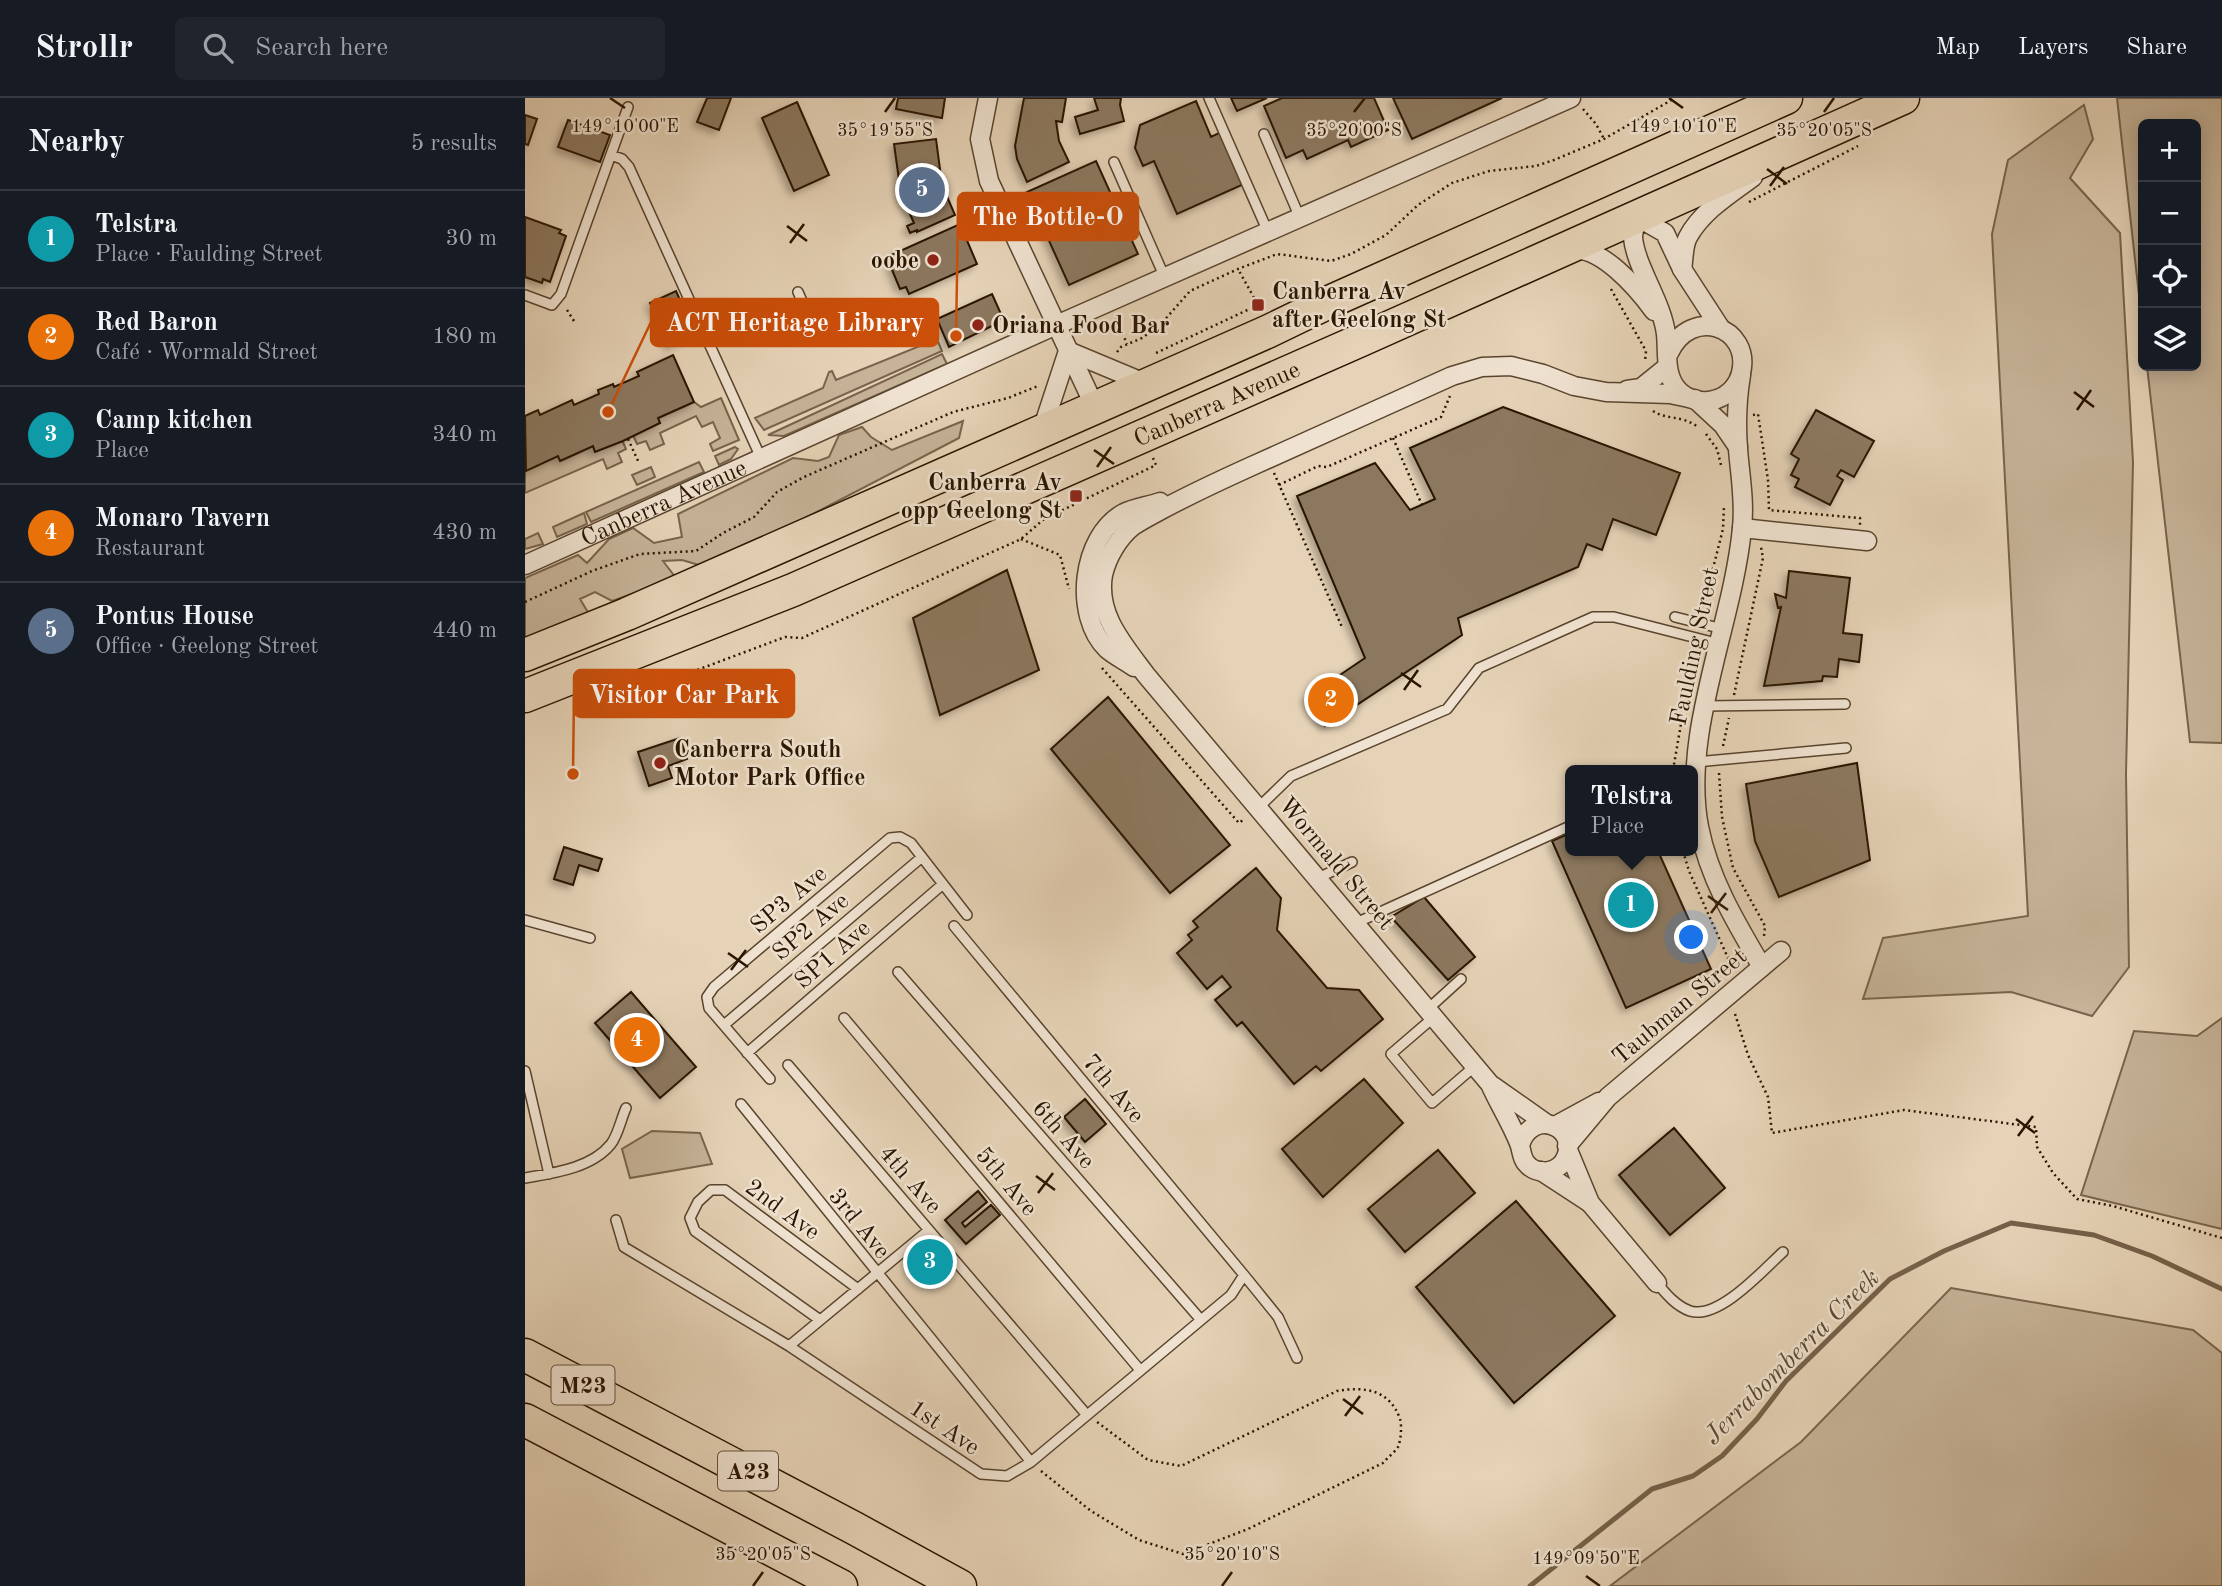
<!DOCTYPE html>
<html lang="en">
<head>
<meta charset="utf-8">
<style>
  :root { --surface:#171b24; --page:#20242c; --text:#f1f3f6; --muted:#9ea1a6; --line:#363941; --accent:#0f766e }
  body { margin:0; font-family:"Old Standard TT",serif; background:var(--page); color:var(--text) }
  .controls { position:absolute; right:21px; top:21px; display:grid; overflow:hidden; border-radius:10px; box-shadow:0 4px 18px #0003 }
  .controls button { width:63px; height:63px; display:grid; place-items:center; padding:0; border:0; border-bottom:2px solid var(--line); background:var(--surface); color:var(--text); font:35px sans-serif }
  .you { position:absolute; left:1167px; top:840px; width:24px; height:24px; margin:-18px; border:5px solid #fff; border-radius:50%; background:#1a73e8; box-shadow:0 0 0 10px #1a73e833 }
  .badge { display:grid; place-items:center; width:46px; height:46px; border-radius:50%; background:var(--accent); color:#fff; font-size:23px; font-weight:700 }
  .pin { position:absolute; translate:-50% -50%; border:4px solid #fff; box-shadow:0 2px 7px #0006 }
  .popup { position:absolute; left:1040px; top:667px; width:133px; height:91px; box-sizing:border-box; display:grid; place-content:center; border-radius:10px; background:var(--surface); filter:drop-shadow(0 2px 5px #0005); font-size:23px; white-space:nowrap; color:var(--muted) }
  .popup b { font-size:26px; color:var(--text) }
  .popup::after { content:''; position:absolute; left:50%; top:100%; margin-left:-14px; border:14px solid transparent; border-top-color:var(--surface) }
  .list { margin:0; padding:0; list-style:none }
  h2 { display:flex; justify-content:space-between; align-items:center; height:91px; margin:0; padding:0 28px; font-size:30px }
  h2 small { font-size:23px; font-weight:400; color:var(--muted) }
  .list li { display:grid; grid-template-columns:46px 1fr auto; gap:21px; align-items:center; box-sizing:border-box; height:98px; padding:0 28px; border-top:2px solid var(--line) }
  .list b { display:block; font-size:26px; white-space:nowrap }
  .list p { margin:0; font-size:23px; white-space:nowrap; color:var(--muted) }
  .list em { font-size:23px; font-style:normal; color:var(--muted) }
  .icon { flex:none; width:38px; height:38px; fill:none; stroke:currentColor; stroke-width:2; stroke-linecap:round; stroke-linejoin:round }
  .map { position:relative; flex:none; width:1697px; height:1488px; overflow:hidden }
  header { display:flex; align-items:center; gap:42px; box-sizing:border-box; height:98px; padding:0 35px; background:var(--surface); border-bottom:2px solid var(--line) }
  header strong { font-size:33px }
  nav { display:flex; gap:38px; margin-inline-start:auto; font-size:24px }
  .search { width:490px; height:63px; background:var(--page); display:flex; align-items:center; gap:18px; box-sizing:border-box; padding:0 24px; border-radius:10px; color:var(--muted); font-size:26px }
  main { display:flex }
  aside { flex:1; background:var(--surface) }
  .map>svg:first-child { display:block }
</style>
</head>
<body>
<header>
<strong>Strollr</strong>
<div class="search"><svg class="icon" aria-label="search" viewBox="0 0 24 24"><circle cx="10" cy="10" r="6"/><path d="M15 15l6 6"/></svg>Search here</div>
<nav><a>Map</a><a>Layers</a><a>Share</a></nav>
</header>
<main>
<aside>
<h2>Nearby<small>5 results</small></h2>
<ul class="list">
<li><span class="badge" style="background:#0f9aa8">1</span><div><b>Telstra</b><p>Place · Faulding Street</p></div><em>30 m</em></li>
<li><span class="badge" style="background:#e8710a">2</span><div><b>Red Baron</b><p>Café · Wormald Street</p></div><em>180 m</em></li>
<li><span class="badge" style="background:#0f9aa8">3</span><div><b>Camp kitchen</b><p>Place</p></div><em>340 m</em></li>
<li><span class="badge" style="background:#e8710a">4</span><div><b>Monaro Tavern</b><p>Restaurant</p></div><em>430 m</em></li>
<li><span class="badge" style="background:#5c6f8a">5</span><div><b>Pontus House</b><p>Office · Geelong Street</p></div><em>440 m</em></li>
</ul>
</aside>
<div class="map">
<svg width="1697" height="1488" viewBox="0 0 1697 1488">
  <defs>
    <filter id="shadow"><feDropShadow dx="-4" dy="4" stdDeviation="3.5" flood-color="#0004"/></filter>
  </defs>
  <rect width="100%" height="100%" fill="#e6d3b7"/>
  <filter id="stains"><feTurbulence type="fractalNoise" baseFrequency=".00286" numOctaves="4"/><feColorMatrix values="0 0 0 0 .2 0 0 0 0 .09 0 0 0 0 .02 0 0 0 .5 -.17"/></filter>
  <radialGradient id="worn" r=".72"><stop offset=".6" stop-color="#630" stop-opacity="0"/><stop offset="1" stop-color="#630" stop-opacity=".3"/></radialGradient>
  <path fill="#c6b398" stroke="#78644c" stroke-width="2" d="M1592,0H1697V645L1665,644L1622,268H1671V26H1618V233Z
    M1559,7L1568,41L1545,80L1595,135L1608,364L1601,676L1604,869L1567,918L1486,894L1338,901L1358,840L1503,818L1467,136L1483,62Z
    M412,241L417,253L239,332L230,320L298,290L304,274L307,273L311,282Z
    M417,256L422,266L259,338L243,337Z
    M196,300L214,342L188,353L185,346L195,340L188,324L177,329L171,318L135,335L139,346L125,352L121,343L112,346L108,337L135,325L133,320L169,304L176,309Z
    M438,323L434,340L184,470L157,462L138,463L151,480L87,503L70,494L55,501L64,516L0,541V480L53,457L62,465L84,441L108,430L129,445L157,439L153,416L268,360L293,363L304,359L314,337L337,329L346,339L367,352Z
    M97,342L101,351L93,355L97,364L82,371L78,361L0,395V371L1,372L33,358L36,363L68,348L70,353Z
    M210,349L213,351L206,361L194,367L190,358Z
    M174,364L179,374L66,424L61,414Z
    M126,369L130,379L112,387L107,377Z
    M59,415L62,426L32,439L28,429Z
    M13,435L18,446L0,451V441Z
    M1697,920V1131L1556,1097L1609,933L1672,938Z
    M127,1033L175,1035L187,1066L105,1080L97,1051Z
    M1426,1190L1668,1232L1697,1255V1488H1085L1276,1344Z"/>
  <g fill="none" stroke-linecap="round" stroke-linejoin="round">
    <path stroke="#746049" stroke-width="5" d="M1005,1488L1127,1391L1168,1378L1197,1358L1232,1321L1261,1283L1365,1181L1419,1153L1486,1125L1569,1137L1627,1158L1697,1191"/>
  </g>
  <path fill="#8c785f" stroke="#2a1500" stroke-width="2" filter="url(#shadow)" d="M182,0H206L194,32L172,24Z
    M373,0H420L417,20L371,11Z
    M499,0H541L537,24L531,23L534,43L544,64L502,84L492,61L490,48Z
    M569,0H596L595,7L599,23L555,36L550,19L573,12Z
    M706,0H742L712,13Z
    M757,0H849L863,32L826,49L823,42L782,61L778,52L761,60L739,8Z
    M868,0H977L887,41Z
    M671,3L686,39L696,34L719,86L652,116L629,63L618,68L610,50L615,27Z
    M272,4L304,77L269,93L237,20Z
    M0,17L12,21L3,47L0,46Z
    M43,22L85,37L75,64L33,49Z
    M411,41L417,87L430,117L392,134V132L385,135L382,128L389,125L376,96L369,46Z
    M571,63L613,156L544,187L502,94Z
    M0,119L36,132L34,135L41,138L25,184L18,181L17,185L0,179Z
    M435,126L452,166L384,196L381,189L375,191L365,167L368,166L364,158Z
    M151,193L170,236L144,248L125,205Z
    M467,196L476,216L473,225L424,249L412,221Z
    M148,257L169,304L133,320L135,325L98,343L70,354L68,348L35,363L33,358L1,373L0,318L13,312L15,317L47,302L49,307L74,296L73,292L88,286L89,289L114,278L112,274Z
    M978,309L1155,375L1131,437L1088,421L1077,452L1062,446L1053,469L933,520L937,537L800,628L781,600L840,560L772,398L850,365L885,412L910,401L885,350Z
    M1291,312L1349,343L1329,379L1316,372L1312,378L1318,382L1305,407L1270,389L1274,381L1266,377L1274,361L1266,356Z
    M482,472L514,572L415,617L388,520Z
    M1264,473L1325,480L1318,535L1337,537L1334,564L1314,561L1312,579L1298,578L1297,583L1239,588L1256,509L1253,510L1250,496L1261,500Z
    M583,599L705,747L645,795L526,651Z
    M155,640L162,661L143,668L147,680L124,688L113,654Z
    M1332,665L1345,762L1254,799L1230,743L1221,686Z
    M1045,735V753H1133L1186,871L1101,910L1027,743Z
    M39,749L77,761L73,773L54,767L48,787L29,781Z
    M731,770L756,800L752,832L802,890L834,892L858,921L796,973L791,968L769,986L717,924L712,928L690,902L706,889L697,878L682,891L652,855L667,842L663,837L673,829L668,823Z
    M899,799L950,859L923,882L866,819Z
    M106,894L171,969L135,1000L70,925Z
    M839,981L878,1025L798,1099L757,1051Z
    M560,1001L581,1026L560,1044L539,1019Z
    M1149,1030L1200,1090L1145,1137L1094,1077Z
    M913,1052L950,1095L880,1154L843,1111Z
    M453,1093L462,1104L437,1125L440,1129L466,1107L475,1117L441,1146L420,1122Z
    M991,1103L1090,1218L989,1305L891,1189Z
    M402,1151L418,1169L408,1178L392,1159Z"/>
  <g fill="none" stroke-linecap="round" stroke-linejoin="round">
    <g stroke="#59442e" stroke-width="12">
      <path id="lane" d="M684,0L743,134
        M739,36L775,120
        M86,57L97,61L104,69L236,360
        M589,64L640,180
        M273,194L290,233
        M0,197L27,207L36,196L103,9
        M1150,519L1198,531
        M1180,608L1320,606
        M1171,664L1321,650
        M733,710L766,678L922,611L954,570L1068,519H1089L1195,546
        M793,780L827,764
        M0,822L65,840
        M831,825L1045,728
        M429,828L719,1177L753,1219L772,1260
        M373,874L676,1222
        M903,911L936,881
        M909,919L866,956L907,1005L950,968
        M319,920L615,1272
        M199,927L397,759
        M222,955L418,786
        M263,967L561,1316
        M0,973L24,1076
        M245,981L184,910L182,899L189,889L365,740L375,739L386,745L442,817
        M216,1006L506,1364
        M0,1080C29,1075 67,1070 86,1046C93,1037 96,1021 101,1010
        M91,1122L99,1149L264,1248L456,1376L482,1378L506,1364L706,1197L719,1177
        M1132,1185C1141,1196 1151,1208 1165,1213C1194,1222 1238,1172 1258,1154
        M295,1222L170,1133L165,1120L173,1104L186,1092H200L333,1191
        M264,1248L404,1132"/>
    </g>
    <g stroke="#59442e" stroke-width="21">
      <g id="street">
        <path d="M463,0L455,41L464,83L570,309"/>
        <path d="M1045,152C1075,146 1113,191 1129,213"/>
        <path d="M1157,171C1159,161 1158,148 1163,139C1177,113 1205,96 1228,79"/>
        <path d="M543,253L622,286"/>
        <path d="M1144,255C1166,207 1227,229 1216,275C1213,287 1204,297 1192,301C1179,306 1162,302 1153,292C1139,277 1143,254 1141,236C1137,204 1111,169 1108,140C1108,133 1111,125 1112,119L1140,135L1157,171L1196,231"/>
        <path d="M1216,277C1212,301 1211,325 1213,351C1215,377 1220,403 1217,430C1208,526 1156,634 1174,729C1184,780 1211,825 1237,869"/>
        <path d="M1102,292L1116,290L1142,269"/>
        <path d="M1170,301L1198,327L1213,349"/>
        <path d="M517,332L543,253"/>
        <path d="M1217,430L1342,443"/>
        <path id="s1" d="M0,467L518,233L1046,0"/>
        <path d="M609,569C601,563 590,558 582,551C548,518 556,438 599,415C609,410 624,408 635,404"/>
        <path d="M968,988L1022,1026"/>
        <path d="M1030,1028L1074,1004"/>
        <path d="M995,1047C1007,1009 1054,1029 1041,1059C1035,1075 1012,1079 1001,1065C996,1059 997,1052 994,1045C986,1025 974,1006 965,986L621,577C599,547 571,517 578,477C582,459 594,439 608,428C617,422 627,417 636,412C666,396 696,382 727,368C794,338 860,308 927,278L957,269L986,268L1018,276L1049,288L1081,294L1145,296L1164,300"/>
        <path d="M1042,1048L1083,999L1256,853"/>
        <path d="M1043,1052L1065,1105L1132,1185"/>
        <path d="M1016,1073L1065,1105"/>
      </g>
    </g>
    <g stroke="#2a1500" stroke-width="35">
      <g id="highway">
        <path d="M0,557L102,516L742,234L802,205L1261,0"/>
        <path id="s2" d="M0,598L268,492L836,242L1378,0"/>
        <path d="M0,1257L329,1430L435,1488"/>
        <path d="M0,1322L316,1488"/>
      </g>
    </g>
    <path stroke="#2a1500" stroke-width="2.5" stroke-dasharray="2 3.5" stroke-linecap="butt" d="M1058,11L1071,26L1079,41
      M1224,104L1333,48
      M1086,191L1121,253L1120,263
      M42,212L49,223
      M591,220L602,246
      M592,254L596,249L617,240L636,226L665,193L713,171L752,156L806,163L826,156L861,137L893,107L927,85L964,73L1011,68L1029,62L1079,41L1150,0
      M631,255L733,207L713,171
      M1128,313C1141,322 1157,317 1173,329
      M1228,317L1233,316L1243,382L1244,412L1335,420V427
      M1181,336L1192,351L1196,367
      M868,340L897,407
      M103,341L114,365
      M749,375L817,529
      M754,387L793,368L802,369L916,319L925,298
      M496,441L535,457L544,491
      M0,504L67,473L115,456L171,453L198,435L229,419L252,394L279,379L428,314L483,300L513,288
      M1177,514L1198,431L1199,408
      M577,570L714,725L719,721
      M1209,597L1238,460L1236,449
      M49,606L63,601L68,611L260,539L277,540L496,441L519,421L631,367L628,360
      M1198,648L1204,620
      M1148,672L1169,551
      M1194,675L1197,719L1208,770L1240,828L1239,838
      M1158,753L1164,773L1203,860V877
      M1203,860L1213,859
      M1210,916L1223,957L1243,999L1247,1035L1379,1012L1511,1029L1512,1049L1528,1075L1552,1101L1588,1108L1697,1140
      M516,1373L566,1413L614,1442L658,1456L723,1431L858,1365C862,1360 870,1354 873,1349C876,1342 877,1328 875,1321C865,1292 840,1288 812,1293L656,1368L623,1362L572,1324"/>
    <use href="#lane" stroke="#efe2d0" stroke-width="9"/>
    <use href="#street" stroke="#efe2d0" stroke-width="18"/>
    <use href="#highway" stroke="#e6d3b7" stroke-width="32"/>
  </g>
  <path fill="none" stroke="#2a1500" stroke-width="2.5" d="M85,0L100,10M1144,0L1158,10M360,14L370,0M829,14L840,0M1299,14L1309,0M1242,71L1262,86M1245,88L1259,69M262,128L282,143M265,145L279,126M1549,294L1569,309M1552,312L1566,292M569,352L589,366M572,369L586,349M876,575L896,589M879,592L893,572M1183,798L1203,812M1186,815L1201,795M203,855L223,869M206,872L221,852M1491,1021L1510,1035M1493,1038L1508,1018M511,1078L530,1092M513,1095L528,1075M818,1301L838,1316M820,1318L835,1298M1061,1478L1075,1488M228,1488L238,1474M697,1488L707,1474"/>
  <g fill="#8f2418" stroke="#efe2d0" stroke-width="2.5">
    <circle cx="408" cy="162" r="7"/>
    <rect x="726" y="200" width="14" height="14" rx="3.5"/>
    <circle cx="453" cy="227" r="7"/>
    <rect x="544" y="391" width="14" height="14" rx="3.5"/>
    <circle cx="135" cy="665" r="7"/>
  </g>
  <g text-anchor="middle" stroke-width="5" stroke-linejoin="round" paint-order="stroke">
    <g fill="#efe2d0" stroke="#65523e" stroke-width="2">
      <rect x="26.5" y="1267.5" width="63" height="39" rx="5"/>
      <rect x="193" y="1353.5" width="60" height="39" rx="5"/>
    </g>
    <g font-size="23" font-weight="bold" fill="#2a1500">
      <text x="58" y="1295">M23</text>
      <text x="223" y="1381">A23</text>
    </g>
    <g font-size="24" font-weight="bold" fill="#2a1500" stroke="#efe2d0" text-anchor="start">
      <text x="394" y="170" text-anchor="end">oobe</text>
      <text x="747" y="201">Canberra Av<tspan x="747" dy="28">after Geelong St</tspan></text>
      <text x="467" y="235">Oriana Food Bar</text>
      <text x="537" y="392" text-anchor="end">Canberra Av<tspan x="537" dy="28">opp Geelong St</tspan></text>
      <text x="149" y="659">Canberra South<tspan x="149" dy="28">Motor Park Office</tspan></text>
    </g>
    <g font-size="24" fill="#2a1500" stroke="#efe2d0">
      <text dy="8" stroke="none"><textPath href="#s2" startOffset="751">Canberra Avenue</textPath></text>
      <text dy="8" stroke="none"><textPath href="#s1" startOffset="152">Canberra Avenue</textPath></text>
      <text transform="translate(1169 548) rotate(-78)" y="8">Faulding Street</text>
      <text transform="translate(812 765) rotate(50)" y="8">Wormald Street</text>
      <text transform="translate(263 801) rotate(-40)" y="8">SP3 Ave</text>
      <text transform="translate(285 828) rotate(-40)" y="8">SP2 Ave</text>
      <text transform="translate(307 856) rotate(-41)" y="8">SP1 Ave</text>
      <text transform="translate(1154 908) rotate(-40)" y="8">Taubman Street</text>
      <text transform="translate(589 990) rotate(50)" y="8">7th Ave</text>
      <text transform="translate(539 1036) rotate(49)" y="8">6th Ave</text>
      <text transform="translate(386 1081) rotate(49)" y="8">4th Ave</text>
      <text transform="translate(482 1083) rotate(50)" y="8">5th Ave</text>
      <text transform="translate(258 1111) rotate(36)" y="8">2nd Ave</text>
      <text transform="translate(335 1125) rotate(51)" y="8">3rd Ave</text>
      <text transform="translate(420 1329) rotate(34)" y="8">1st Ave</text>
    </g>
    <g font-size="26" font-style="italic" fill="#5c4730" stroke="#efe2d0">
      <text transform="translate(1266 1258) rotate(-45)" y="9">Jerrabomberra Creek</text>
    </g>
  </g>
  <g font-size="18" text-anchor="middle" fill="#2a1500" stroke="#efe2d0" stroke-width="5" stroke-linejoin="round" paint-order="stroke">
    <text x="100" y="34">149°10'00"E</text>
    <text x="1158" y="34">149°10'10"E</text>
    <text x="360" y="38">35°19'55"S</text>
    <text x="829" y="38">35°20'00"S</text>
    <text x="1299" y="38">35°20'05"S</text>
    <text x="238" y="1462">35°20'05"S</text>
    <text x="707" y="1462">35°20'10"S</text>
    <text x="1061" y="1466">149°09'50"E</text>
  </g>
  <path fill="none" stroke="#cc4f0a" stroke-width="2.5" d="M431 238L433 118M83 314L126 224M48 676L49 596"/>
  <g fill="#cc4f0a" stroke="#efe2d0" stroke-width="2.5">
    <circle cx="431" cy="238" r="7"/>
    <circle cx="83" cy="314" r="7"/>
    <circle cx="48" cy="676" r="7"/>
  </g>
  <g fill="#cc4f0a" stroke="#cc4f0a" stroke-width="2.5">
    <rect x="433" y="95" width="180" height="47" rx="7"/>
    <rect x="126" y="201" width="287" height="47" rx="7"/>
    <rect x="49" y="572" width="220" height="47" rx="7"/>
  </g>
  <g font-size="26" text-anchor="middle" font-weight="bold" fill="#fff">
    <text x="523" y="127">The Bottle-O</text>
    <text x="270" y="233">ACT Heritage Library</text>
    <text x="159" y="605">Visitor Car Park</text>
  </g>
  <rect width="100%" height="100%" filter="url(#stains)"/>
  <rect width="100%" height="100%" fill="url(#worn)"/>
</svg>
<div class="controls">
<button>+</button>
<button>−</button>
<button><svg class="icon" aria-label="locate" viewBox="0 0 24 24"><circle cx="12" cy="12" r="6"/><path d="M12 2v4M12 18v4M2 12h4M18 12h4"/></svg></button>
<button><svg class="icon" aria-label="layers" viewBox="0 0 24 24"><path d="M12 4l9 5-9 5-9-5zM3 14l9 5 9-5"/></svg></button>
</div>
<div class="you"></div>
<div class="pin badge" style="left:1106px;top:807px;background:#0f9aa8">1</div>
<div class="popup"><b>Telstra</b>Place</div>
<div class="pin badge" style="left:806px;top:602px;background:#e8710a">2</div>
<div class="pin badge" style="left:405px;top:1164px;background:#0f9aa8">3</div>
<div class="pin badge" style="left:112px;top:942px;background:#e8710a">4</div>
<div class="pin badge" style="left:397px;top:92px;background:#5c6f8a">5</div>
</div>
</main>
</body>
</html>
